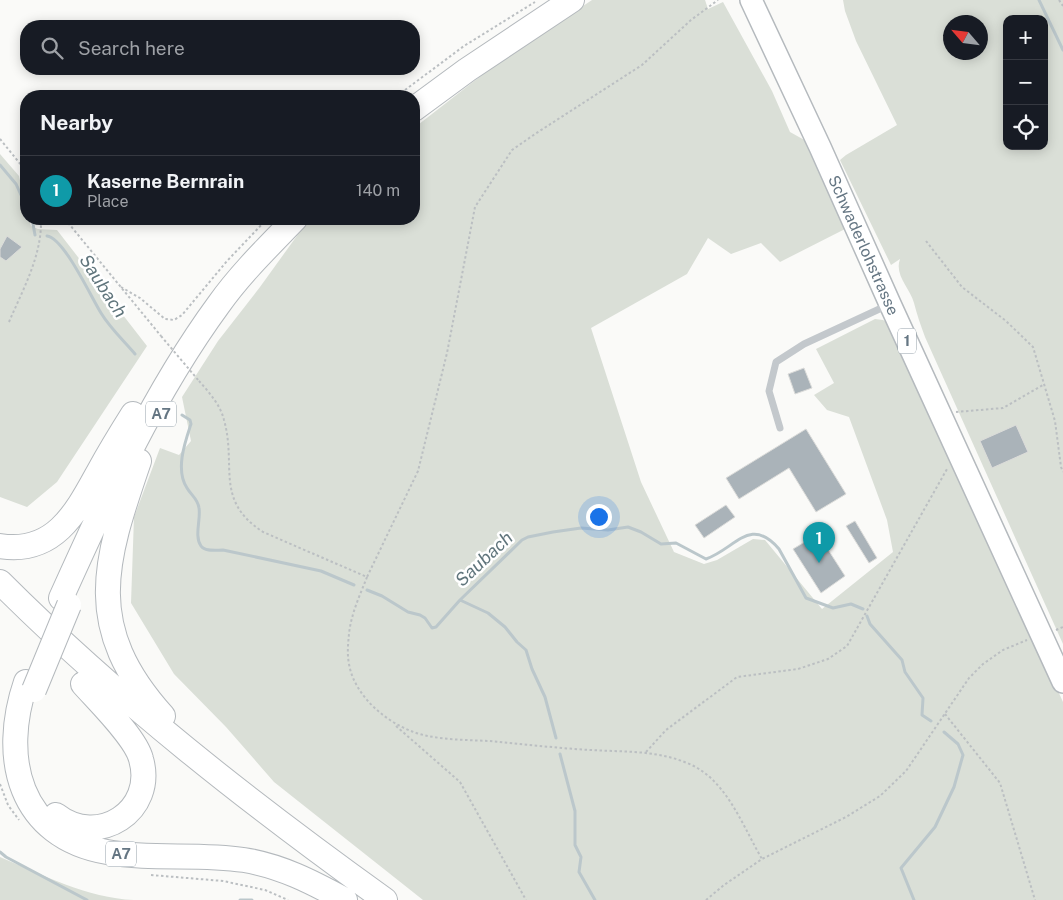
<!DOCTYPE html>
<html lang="en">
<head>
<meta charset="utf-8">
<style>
  :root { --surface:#171b24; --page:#242831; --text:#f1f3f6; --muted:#9ea1a6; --line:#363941; --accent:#0f766e }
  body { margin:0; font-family:"Public Sans",sans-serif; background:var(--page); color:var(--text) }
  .controls { position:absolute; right:15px; top:15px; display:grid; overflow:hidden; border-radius:10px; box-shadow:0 2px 12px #0003 }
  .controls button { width:45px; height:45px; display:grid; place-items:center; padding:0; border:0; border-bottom:1px solid var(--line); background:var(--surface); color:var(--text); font:25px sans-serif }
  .compass { position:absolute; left:943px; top:15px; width:45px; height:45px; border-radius:50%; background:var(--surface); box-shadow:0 2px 12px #0003; rotate:298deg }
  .you { position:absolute; left:598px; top:516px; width:18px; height:18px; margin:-12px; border:4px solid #fff; border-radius:50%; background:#1a73e8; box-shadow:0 0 0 8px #1a73e833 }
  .badge { display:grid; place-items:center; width:32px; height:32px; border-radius:50%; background:var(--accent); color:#fff; font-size:16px; font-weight:700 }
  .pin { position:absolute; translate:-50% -41px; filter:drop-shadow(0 1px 2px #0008) }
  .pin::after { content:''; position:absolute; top:26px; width:18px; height:15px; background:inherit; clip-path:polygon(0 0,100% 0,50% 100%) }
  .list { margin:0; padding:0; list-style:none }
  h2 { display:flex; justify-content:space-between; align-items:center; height:65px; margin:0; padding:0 20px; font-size:21px }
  h2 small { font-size:16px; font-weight:400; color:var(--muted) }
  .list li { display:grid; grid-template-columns:32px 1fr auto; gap:15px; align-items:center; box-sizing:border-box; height:70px; padding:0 20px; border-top:1px solid var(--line) }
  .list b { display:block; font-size:19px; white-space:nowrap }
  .list p { margin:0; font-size:16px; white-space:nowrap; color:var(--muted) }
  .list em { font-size:16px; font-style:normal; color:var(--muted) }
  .icon { flex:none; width:28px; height:28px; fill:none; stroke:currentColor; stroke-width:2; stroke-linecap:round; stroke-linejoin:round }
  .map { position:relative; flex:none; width:1063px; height:900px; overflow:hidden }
  .search { position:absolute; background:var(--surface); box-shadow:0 2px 12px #0003; left:20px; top:20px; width:400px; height:55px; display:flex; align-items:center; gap:12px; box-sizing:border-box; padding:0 18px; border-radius:20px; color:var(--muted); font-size:19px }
  .panel { position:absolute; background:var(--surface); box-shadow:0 2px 12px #0003; left:20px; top:90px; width:400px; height:135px; border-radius:20px }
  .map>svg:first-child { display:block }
</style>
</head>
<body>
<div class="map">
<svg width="1063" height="900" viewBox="0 0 1063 900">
  <rect width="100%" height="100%" fill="#fafaf8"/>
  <path fill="#dadfd7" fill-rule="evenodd" d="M592,0H705L708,9L723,2L772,91L790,132L808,142L847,228L780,262L761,243L731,254L708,238L687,274L591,328L641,482L674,552L704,564L717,560L753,539L765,540L822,609L893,552L887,520L849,417L827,410L814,395L834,383L816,349L875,319L883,320L891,325L1063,702V900H423L274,782L226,727L174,674L131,603L134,517L160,448L179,455L191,441L182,397L218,341L260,287L304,226L312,219H414V128L496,64Z
    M843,0H1063V644L925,337C921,326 917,315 914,303C910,288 894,275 900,259L891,265L840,160L846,155L897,125L856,41L845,11ZM1007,19H1044V146H1007ZM950,22H980V52H950Z
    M0,154L19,176L26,207V219H29L31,226L38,229L57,230L147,346L57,482L27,507L0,497Z
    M0,857C43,875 87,898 134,900H0Z"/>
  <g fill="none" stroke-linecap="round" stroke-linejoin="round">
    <path stroke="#bbc7cb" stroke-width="3" d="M1039,0L1063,50
      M0,165L16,184L26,206
      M32,219L35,235
      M47,236C64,238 91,297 101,313C110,328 124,341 135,354
      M182,415L190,420L191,424C185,442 175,470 187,488C191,495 198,499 199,508C201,519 194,536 201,546C205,552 216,550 223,550L321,571L354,585
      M367,590L382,596L408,612L420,615L425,618L432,628L436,627L460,600L488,613L505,627L517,642L526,650L532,669L545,697L556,738
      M460,600L522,540L528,537L553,532L581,528L608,530L628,527L641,532L661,544L676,543L706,559C735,549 750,515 779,549L806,598L833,608L851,604L863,609
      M867,616L870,624L902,660L905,672L923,698L922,715L931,721
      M560,754L575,811V845L581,857L579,872L595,900
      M0,852L6,857L87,900
      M240,900H252
      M914,900L901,868L935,827L954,787L963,755L958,744L944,732"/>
  </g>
  <path fill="#aab3b9" stroke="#dcdcda" d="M7,236L22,247L6,261L0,257V249Z
    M804,368L812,388L795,394L788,374Z
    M1016,425L1028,452L992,468L980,441Z
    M806,429L846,494L816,512L789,468L739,499L726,478Z
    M726,505L735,517L704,538L695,525Z
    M855,521L877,558L869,563L846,526Z
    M818,534L845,576L821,593L793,549Z"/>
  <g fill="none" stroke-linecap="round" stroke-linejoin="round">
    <g stroke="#b5babe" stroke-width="24">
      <path id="primary" d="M751,0L820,147L890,304L1063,682"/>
    </g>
    <g stroke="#b4b9bd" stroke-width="26">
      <path id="motorway" d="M414,109L467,70L572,0
        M139,461C104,563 83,627 163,716
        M0,546C55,555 77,511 99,471C110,451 121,433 133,414
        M0,582C118,700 250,803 385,900
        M61,598C107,496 153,394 219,304C241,273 269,246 295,219
        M26,682C0,758 19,837 107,852C152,860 199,853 244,860C281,866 312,882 345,900
        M56,815C98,848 156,811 141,759C136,738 98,701 83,684"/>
    </g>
    <path stroke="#bbbfc2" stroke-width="2" stroke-dasharray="2.5 2.5" stroke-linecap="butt" d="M1059,0L1063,6
      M397,96L464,46L535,2
      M0,139L26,171
      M65,219L161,336
      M926,241L962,287L1006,321L1033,347L1055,421L1061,467L1063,472
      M121,287L140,298L165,319L174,320L182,315L227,261L267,219
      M9,322C23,289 42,256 41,219
      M199,381C209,392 221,406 224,420C237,466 214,500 263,532L367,577L418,471L447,353L475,207L512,150L535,134L642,65L691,20L718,0
      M956,412L1003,408L1043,385
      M367,577C360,595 351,614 349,634C348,644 347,654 349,664C355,700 395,730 428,736C448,740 469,740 489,741C522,744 556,748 590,750C623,752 656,750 687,763C726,778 742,825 762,859
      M1056,630L1063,627
      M945,714L1000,783L1035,900
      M396,726L460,782L526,900
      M646,752L666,730L737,677L798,669L828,659L847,646L947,469
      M0,784L8,805L19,820
      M151,875L223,881L265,890L288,900
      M706,900L724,885L762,859L846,817L880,796L906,771L969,678L983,664L1003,650L1027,640"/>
    <path stroke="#c3c8cc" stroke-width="7" d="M780,428L769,391L776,362L804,344L888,305"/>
    <use href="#primary" stroke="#fff" stroke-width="21"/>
    <use href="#motorway" stroke="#fff" stroke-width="24"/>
    <g stroke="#b4b9bd" stroke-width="26" stroke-linecap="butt">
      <path id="motorway-bridge" d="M34,690L69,605"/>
    </g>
    <path stroke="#bbbfc2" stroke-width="2" stroke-dasharray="2.5 2.5" stroke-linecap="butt" d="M161,336L199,381"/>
    <use href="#motorway-bridge" stroke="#fff" stroke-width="24"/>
  </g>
  <g text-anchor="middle" stroke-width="5" stroke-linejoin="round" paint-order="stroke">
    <g fill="#fff" stroke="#939fa8" stroke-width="1">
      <rect x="898" y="328.5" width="18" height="25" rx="4"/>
      <rect x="146" y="401.5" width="30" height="25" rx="4"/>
      <rect x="106" y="841.5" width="30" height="25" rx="4"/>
    </g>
    <g font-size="15" font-weight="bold" fill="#657683">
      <text x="907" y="346">1</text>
      <text x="161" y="419">A7</text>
      <text x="121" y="859">A7</text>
    </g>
    <g font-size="16" fill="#657683" stroke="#fff">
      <text transform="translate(864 245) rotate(66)" y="6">Schwaderlohstrasse</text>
    </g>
    <g font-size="18" font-style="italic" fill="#60757c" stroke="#fff">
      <text transform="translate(103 286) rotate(57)" y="6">Saubach</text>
      <text transform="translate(484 559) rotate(-43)" y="6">Saubach</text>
    </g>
  </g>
</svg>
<div class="controls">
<button>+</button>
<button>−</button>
<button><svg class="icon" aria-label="locate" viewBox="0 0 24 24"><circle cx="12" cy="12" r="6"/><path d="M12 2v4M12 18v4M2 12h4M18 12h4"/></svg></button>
</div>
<svg class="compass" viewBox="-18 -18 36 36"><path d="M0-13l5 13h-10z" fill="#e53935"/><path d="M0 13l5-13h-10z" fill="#9ea1a6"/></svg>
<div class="you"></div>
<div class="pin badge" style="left:819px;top:563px;background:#0f9aa8">1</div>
<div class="search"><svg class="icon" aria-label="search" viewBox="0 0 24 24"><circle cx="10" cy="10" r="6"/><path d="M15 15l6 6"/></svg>Search here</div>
<section class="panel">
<h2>Nearby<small></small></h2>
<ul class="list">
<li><span class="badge" style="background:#0f9aa8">1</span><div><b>Kaserne Bernrain</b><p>Place</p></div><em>140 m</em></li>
</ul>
</section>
</div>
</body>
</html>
